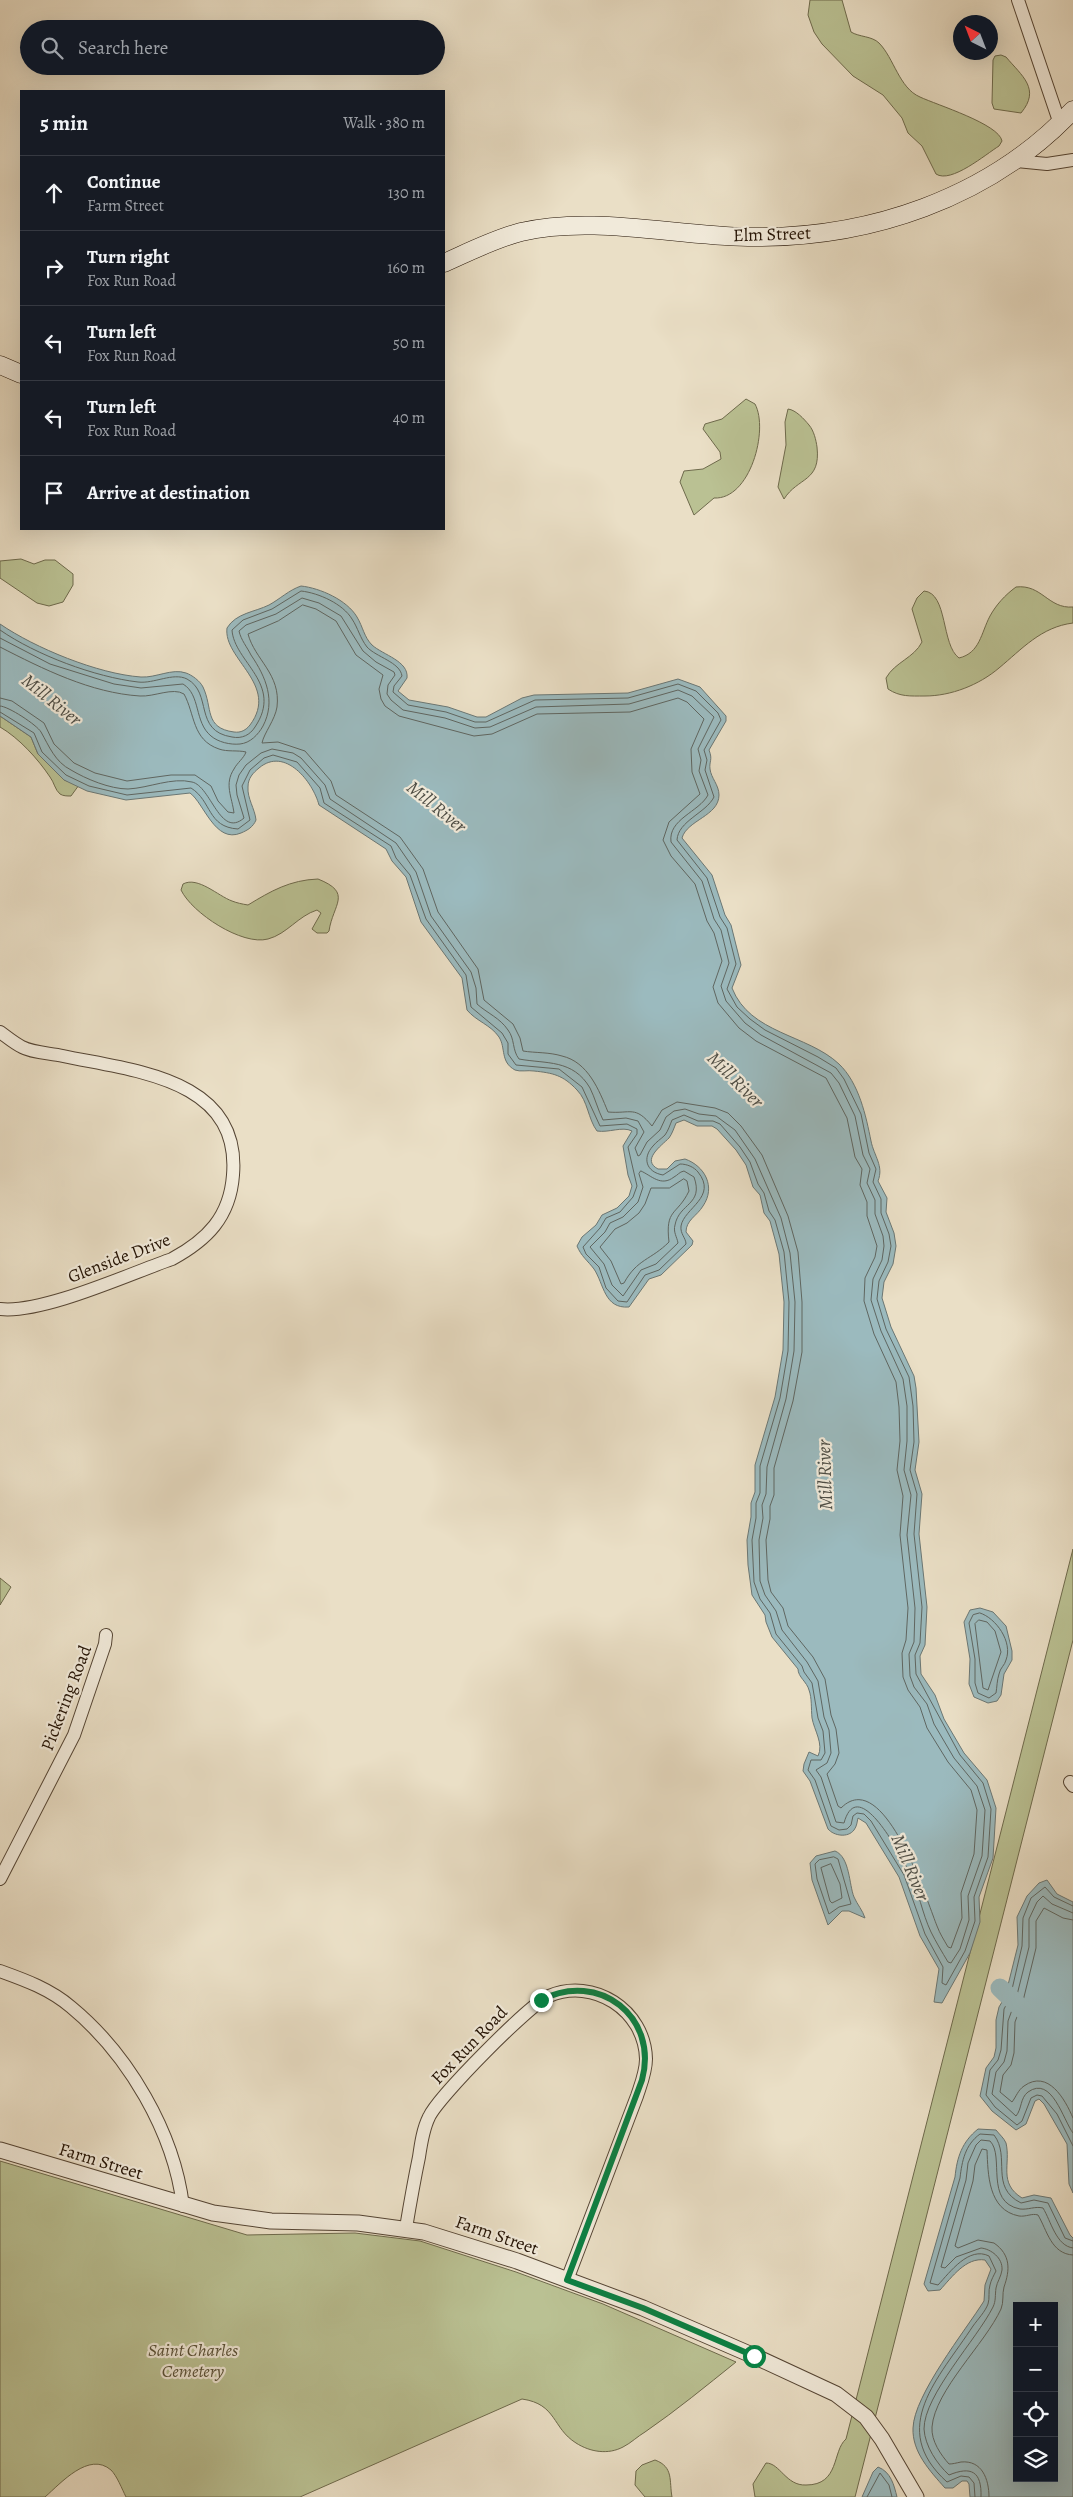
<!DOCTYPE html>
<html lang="en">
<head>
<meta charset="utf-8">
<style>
  :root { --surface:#171b24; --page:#242831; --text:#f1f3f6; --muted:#9ea1a6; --line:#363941 }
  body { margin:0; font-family:Alegreya,serif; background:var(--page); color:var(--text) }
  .controls { position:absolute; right:15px; bottom:15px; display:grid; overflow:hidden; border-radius:0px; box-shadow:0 5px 20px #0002 }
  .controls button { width:45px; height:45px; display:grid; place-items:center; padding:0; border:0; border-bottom:1px solid var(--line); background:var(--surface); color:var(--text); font:25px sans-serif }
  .compass { position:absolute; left:953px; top:15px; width:45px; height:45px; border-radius:50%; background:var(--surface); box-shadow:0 5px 20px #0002; rotate:318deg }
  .stop { position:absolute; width:15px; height:15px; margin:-11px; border:4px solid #0b8043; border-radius:50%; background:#fff }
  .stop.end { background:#0b8043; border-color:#fff; box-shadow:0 1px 5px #0008 }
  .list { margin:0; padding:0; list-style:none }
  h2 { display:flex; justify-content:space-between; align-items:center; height:65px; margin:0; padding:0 20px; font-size:21px }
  h2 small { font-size:16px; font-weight:400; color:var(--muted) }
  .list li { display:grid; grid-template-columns:32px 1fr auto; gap:15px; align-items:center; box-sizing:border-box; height:75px; padding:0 20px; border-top:1px solid var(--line) }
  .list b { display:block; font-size:19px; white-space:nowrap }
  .list p { margin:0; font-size:16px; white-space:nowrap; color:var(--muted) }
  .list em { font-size:16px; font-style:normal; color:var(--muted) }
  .icon { flex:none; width:28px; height:28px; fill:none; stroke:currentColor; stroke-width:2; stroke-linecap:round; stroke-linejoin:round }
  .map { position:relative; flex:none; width:1073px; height:2497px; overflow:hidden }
  .search { position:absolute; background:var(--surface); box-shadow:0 5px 20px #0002; left:20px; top:20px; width:425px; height:55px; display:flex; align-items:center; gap:12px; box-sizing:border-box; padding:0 18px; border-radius:28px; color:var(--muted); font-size:19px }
  .panel { position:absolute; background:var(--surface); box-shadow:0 5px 20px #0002; left:20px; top:90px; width:425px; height:440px; border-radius:0px }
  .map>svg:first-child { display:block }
</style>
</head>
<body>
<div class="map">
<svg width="1073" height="2497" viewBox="0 0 1073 2497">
  <rect width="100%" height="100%" fill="#eadfc6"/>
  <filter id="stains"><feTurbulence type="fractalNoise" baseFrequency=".004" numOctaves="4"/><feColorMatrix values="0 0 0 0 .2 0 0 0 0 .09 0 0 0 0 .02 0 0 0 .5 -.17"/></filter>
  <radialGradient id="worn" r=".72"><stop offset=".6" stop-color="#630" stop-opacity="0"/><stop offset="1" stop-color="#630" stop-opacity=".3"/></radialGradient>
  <path fill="#bac193" stroke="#6e6a4c" d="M810,0H842L851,32C859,37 872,36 879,43C894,58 899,88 920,97C937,105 999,124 1002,141L999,146C986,154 951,184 936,174L922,146L908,133L902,118L883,95L853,76L822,44L814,32L808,15Z
    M1001,55L1006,57C1022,76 1041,89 1021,113L994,109L992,103L993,60L995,56Z
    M746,399L755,404C769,430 750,500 714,498L694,515L680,482L684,471L703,469L721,459L720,452L703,429L705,424L722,419Z
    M788,409C796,410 804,419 809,425C814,431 816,440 817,447C821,482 798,477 784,499L778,487L786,445L785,422Z
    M21,559L34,564L45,560H55L73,574V585L63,602L49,606L37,603L0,578V561Z
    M1016,587C1042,584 1048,609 1073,607V623C1041,627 1022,649 999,668C979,685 951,696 925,696C910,696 900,697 888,689L886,678C895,662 914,658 922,642L912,609L917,598L924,591C948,593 941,645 959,658C980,653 981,633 990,616C996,605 1005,595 1016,587Z
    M0,716L31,737L38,754L64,780L79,785L71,796C67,796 63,796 60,794C55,790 54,782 50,777C38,759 19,738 0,727Z
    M318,879C353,893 333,904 329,931L327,933H317L312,929L321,913L317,910C298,916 287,934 268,939C242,946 192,913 181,890L183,884C198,876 218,896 232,901C237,903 242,904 248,905C271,891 290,880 318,879Z
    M1073,1549V1640L855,2497H755L753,2484L766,2463C780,2463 786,2486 806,2485C840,2485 832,2451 846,2439Z
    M0,1578L11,1587L0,1605Z
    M0,2161L247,2235L355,2233L420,2241L516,2272L603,2304L736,2362C706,2386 677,2410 645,2432C638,2436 631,2443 623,2447C608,2455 590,2452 576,2443C552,2428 557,2404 522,2399L300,2497H126C122,2489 117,2476 111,2470C89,2451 61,2483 45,2497H0Z
    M655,2460C674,2467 669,2481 672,2497H645L635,2485L636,2471L642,2465Z"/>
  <path fill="#9bbabe" stroke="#6b7774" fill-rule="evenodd" d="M301,586C320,588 347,600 357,617C363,627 364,637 372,645C383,655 409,661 407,678L398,691L409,700L448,707L477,717H486L522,698L534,695L628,693L678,679L700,687L726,716V721L709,750C713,760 709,761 710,769C711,778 719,785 719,795C719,816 687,820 682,838L712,875L725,915L731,925L741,965L732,988C750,1034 807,1034 839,1064C859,1083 866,1116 871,1141C874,1156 884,1166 878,1181L887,1198L886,1212L894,1233L896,1246L893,1264L884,1282L882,1298L891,1327L914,1376L916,1388L919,1442L915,1470L922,1494L919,1534L927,1607L925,1645L920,1656L921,1674L935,1695L944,1719L964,1753L987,1780L996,1808L993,1858L979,1897L980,1922L970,1953L942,2003L934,2002L939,1969L920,1936L899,1877L866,1823L858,1818C857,1822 857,1826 854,1830C848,1838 834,1836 828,1829L810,1781L803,1771L804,1764L809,1752L818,1756C824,1744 814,1730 812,1718C811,1708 812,1698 809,1690C807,1682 798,1677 798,1669L772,1637L766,1622L765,1615L752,1595L748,1565L747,1540L751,1517V1503L755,1492V1465L775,1397L783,1350L784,1302L779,1254L770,1221L764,1213L760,1195L753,1187L746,1165L736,1150L717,1129L712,1126H697L684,1120L676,1123C674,1128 672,1134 669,1138C661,1146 641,1160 658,1169H667L675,1161L685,1159C705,1166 716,1187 703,1206C697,1216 686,1220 686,1232L693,1241L692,1245L661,1275L649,1279L629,1307C604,1309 604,1284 594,1269C588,1261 581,1256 577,1246L582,1237L596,1225L602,1215L617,1208L629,1196L632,1186L628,1175L623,1146L632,1131C622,1126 609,1133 597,1131C588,1119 588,1101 577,1090C563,1075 553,1073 534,1071C528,1070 520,1072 515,1070C500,1062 506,1048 499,1037C491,1025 476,1021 467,1010L462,978L421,922L406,877L392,861L386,849L319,805C313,782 285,746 259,768C253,773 248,778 248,787C247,798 255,809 256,820C253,827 248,830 241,833C215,844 204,803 190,793L126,800L87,791L64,780L38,754L31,737L0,716V624C35,648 98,674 141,677C156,678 172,668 186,673C192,675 200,681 203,687C213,708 204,728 234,732C241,733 246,730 250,725C280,685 223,659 227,628C236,613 255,612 269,605C280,599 289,590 301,586Z
    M980,1608L993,1612L1006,1626L1012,1651V1660L1004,1674L1001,1695L997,1701L988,1703L974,1697L969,1684L970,1659L964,1622L970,1610Z
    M835,1851C850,1857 849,1885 854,1897C857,1904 863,1911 865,1918L849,1911H842L828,1925L812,1880L810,1863L816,1856Z
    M1047,1880L1057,1894L1073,1902V2193L1069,2184L1067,2144L1044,2104L1039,2099L1035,2101L1026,2124L1016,2130L992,2111L980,2096L986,2068L994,2057L996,2048V2020L999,2007L1005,1997L1018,1945L1017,1917L1027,1896L1039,1883Z
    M978,2129L996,2130C999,2134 1004,2138 1006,2143C1011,2164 998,2183 1022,2198L1034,2195L1051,2198L1070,2235L1073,2238V2497H970L969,2484L967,2481H962L953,2488H945C930,2471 912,2452 913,2428C914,2395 965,2331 984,2301L985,2285L991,2269L985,2260C966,2257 952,2277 940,2290L928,2291L924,2284L955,2177C957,2157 962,2142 978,2129ZM1017,2306H1054V2478H1017Z
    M878,2467C891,2472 894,2485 897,2497H862L873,2472Z"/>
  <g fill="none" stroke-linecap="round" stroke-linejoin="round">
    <path stroke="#5f6661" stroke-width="1" d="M303,605L316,609L336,621L356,655L383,675L379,689L381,699L385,706L399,716L474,736L492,734L537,714L630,712L678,698L687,702L704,719L691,749L692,772L700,794L669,822L663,840L671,856L695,884L707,921L714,933L722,961L713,987L718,1003L739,1028L756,1041L826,1078L847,1118L855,1157L862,1169L860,1185L867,1202V1216L877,1246L875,1257L865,1278L864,1301L874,1334L896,1382L899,1407L900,1441L897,1470L903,1496L900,1535L908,1608L906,1640L902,1653L903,1677L908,1690L920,1707L927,1728L948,1762L971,1790L977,1810L974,1854L961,1893L962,1918L951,1948L948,1947C944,1940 940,1934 937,1926C927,1901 884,1765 841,1808L838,1806L827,1774L835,1764L839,1753L836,1729L831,1715L825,1679L813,1657L788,1626L783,1608L771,1592L768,1580L766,1540L770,1519V1506L774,1495V1468L793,1401L802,1352V1302L798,1252L788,1216L762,1155L741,1126L728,1113L715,1108L677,1102L662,1110L652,1126C635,1105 631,1114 608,1112C599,1090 588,1062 562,1056C549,1052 535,1053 523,1051L520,1038L513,1024L484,1000L478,969L438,912L423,869L400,837L336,795L331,781L305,751L278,742L262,743C264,733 275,720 277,707C281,674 255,660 248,634L278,621Z
      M0,630C36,655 95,677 138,682C154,684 173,672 187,679C213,693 193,731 232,737C242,739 250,735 255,727C284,684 234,662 232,630L243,620L272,609L301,591C319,593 343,604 352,619C358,628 360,638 367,647C376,657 400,662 402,676L394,686L393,692L408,705L446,712L475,722H486L535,700L628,698L678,684L696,691L718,713L721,720L704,750L707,760L705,770L714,797C706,813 678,821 677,840L707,878L720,917L727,928L736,964L727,989L737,1007L750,1019L765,1030L818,1057L836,1068L844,1079L861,1114L869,1153L876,1169L873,1182L881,1199V1213L889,1234L891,1246L888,1262L879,1281L877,1299L886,1329L909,1377L913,1406L914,1442L910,1470L917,1494L914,1534L922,1607L920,1643L915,1655L916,1674L960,1755L983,1783L991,1809L988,1857L974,1897L975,1921L965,1951L946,1985L942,1983L943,1967L925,1934L904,1875L871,1821L864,1814L857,1813L853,1816L851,1825L847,1829L839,1830L831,1826L815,1780L808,1770L811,1760H821L825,1753L823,1731L818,1718L812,1683L804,1672L802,1666L776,1634L770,1613L760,1599L754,1582L752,1540L756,1518V1503L760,1493V1466L780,1398L788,1351L789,1302L784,1252L775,1220L769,1211L764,1193L758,1184L750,1162L740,1147L720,1124L713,1121H698L684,1115L672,1120C670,1125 668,1131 665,1135C661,1139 656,1142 653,1146C642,1158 646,1172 663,1175L680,1164C687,1164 694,1167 698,1172C718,1197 684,1208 681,1226C680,1234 686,1238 686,1244L659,1270L645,1275L627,1302L618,1301L606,1288L599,1267L586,1254L583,1247L600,1228L606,1218L620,1212L633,1197L637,1186L628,1147L637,1134V1129L627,1124L600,1126L582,1087L559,1069L516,1065L508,1054V1043L502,1033L471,1007L466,975L426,919L410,875L396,858L391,846L324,803L320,788L297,762L273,755L264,758L250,770L242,786L250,820L238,829C207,827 212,801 191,788L127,795L89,786L66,775L42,752L34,733L0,712
      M0,638L50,664L114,684L141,688L183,684C201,695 194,722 211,736C218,742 230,745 240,744C250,743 258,735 263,726C276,701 266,677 251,655C247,647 241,640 239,631L246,625L276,614L302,598L319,603L341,616L363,651L376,662L394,672L395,675L388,685L387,694L391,700L403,710L445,718L475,728L490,727L536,707L629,704L678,690L692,696L714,717L698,749L701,760L699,771L708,795C699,812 668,819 671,842L702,881L714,919L721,930L729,963L721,986L726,1001L745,1023L761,1035L831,1073L839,1083L855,1116L863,1155L870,1169L867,1183L875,1200V1214L883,1236L884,1246L882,1260L873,1279L871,1300L881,1331L903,1379L907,1406V1441L904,1470L911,1495L907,1535L915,1608L914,1642L909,1654L910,1676L914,1687L927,1704L934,1724L954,1758L977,1786L985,1810L982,1856L968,1896L969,1920L960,1949L951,1963L948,1962C942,1952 936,1942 931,1932C922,1913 919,1892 910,1874C902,1857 858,1772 844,1823L836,1822L821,1777L816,1770L827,1763L831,1753L829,1730L824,1717L818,1681L807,1662L782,1630L776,1611L765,1595L760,1581L759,1540L763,1518L762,1505L766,1494L767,1467L786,1399L794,1351L795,1302L790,1253L781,1218L755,1159L735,1130L716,1116L699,1114L685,1109L674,1111L666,1117L660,1130L647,1142L640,1155L638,1156L635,1148L644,1132L638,1121L626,1118L603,1120C598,1110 595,1098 590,1088C573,1059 546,1064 519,1059C512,1050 515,1039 508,1030C500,1018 487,1013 477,1004L476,988L471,972L431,916L416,872L396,843L330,799L325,785L301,758L293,753L272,749L261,753L246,765L239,775L236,785L237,795L244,818C220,839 211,786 192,782C172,777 149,788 128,789C110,789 86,779 71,770C55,762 49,746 41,732C37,725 8,706 0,706
      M0,647C43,669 91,693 140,696C154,697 173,687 184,694C195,714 192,740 219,749C227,752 238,750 246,752C244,758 237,763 234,769C224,784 232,797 234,813L228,812L218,801L211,786L195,775H171L127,781L95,773L74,763L54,744L44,723L12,701L0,698
      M641,1171C652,1176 661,1187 674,1177C678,1175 679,1172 684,1171L694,1177C704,1205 679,1203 675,1225C673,1232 677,1237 678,1243L656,1264L641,1270L623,1296L612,1285L604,1264L590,1247L605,1232L610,1223L623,1217L638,1202L643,1187L639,1174Z
      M684,1179L687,1181L689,1191C677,1216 665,1208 669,1242C651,1260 637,1259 624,1283L621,1284L611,1261L600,1247L615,1229L627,1223L639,1213L645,1204L651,1188H669Z
      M980,1613C996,1618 1013,1642 1006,1660C1005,1665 1000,1668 999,1674C997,1680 997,1687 996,1693L989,1698L978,1693L975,1683V1659L969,1623L973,1615Z
      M979,1620L987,1622L995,1631L1001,1652L988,1690L983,1688L975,1624Z
      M834,1857L838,1859L851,1904L839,1907L829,1914L817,1879L815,1864L819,1860Z
      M831,1864L840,1884L842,1898L832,1903L830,1901L821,1868Z
      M1073,1906L1054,1897L1045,1887L1031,1898L1023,1918L1022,1946L1010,1998L1004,2009L1001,2050L998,2060L990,2070L986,2095L995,2107L1017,2125L1022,2121L1031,2098L1037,2095L1042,2096L1057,2114L1073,2146
      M1073,1913L1052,1904L1043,1896L1037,1902L1029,1919V1947L1016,1999L1008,2021L1007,2051L1004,2062L996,2072L992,2094L1016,2116C1022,2109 1020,2098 1028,2092C1052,2075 1063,2120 1073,2133
      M1073,1920L1063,1918L1044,1908L1036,1921V1948L1023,2001L1015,2022L1014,2053L1011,2065L1003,2075L1000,2092L1012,2102C1016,2097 1018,2090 1024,2086C1048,2069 1065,2099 1073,2118
      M867,2497L880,2473L889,2485L892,2497
      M975,2497L974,2483L969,2477L961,2476L947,2482C887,2428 939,2378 973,2326C978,2319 985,2312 988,2304C990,2298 988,2291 990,2285C991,2280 994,2275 996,2271L989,2256C969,2246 950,2272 938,2285L930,2283L960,2178C962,2161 965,2145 980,2134L994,2135C1011,2157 989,2187 1021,2203L1034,2200L1048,2203L1065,2238L1073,2241
      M981,2497C982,2471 971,2466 949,2475C937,2464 925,2446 924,2429C924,2395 977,2339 993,2307C996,2301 995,2295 996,2288C997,2282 1001,2277 1002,2270C1003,2258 991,2249 981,2248L956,2257L945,2268L941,2267L966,2180L968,2163L976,2145L981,2140L990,2141C1005,2156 984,2202 1020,2209C1028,2210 1035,2206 1043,2208C1051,2221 1056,2246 1073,2248
      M989,2497C989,2479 982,2460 961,2462C956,2463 953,2464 949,2464C941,2455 931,2441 932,2427C935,2390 985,2344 1001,2309C1004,2302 1002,2294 1004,2287C1010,2270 1011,2255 994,2243L978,2240L958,2248L955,2246L973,2181L975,2165L982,2149L987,2150C988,2174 988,2210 1019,2216C1026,2217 1032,2213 1038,2215C1047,2230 1051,2254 1073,2255"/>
    <path stroke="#9bbabe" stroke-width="19" d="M1000,1988L1023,2010"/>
    <g stroke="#554534" stroke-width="14">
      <path id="minor" d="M1018,0L1060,124
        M1016,161L1047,164L1073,160
        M0,1032C7,1037 14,1043 22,1047C33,1053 50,1053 63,1056C133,1071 241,1078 233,1175C230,1217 207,1240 172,1259C129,1274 42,1314 0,1309
        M1070,1782L1073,1786
        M0,1879L74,1735L105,1644L106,1635
        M0,1971C25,1980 50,1989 71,2007C128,2054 174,2132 183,2206
        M406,2228C410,2204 414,2181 419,2157C421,2143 423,2129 429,2117C438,2097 530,2004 549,1996C593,1977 645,2010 646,2059C646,2072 641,2084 637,2096L567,2280"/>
    </g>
    <g stroke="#554534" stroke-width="17">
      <path id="tertiary" d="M0,2150L213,2213L271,2221L358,2223L424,2232L517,2261L643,2308L754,2356L836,2394L866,2417L882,2439L916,2497"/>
    </g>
    <g stroke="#231204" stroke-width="19">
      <path id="secondary" d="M444,263C469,252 494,239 521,232C592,215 675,236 748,237C868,239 989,199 1073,110
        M0,365L21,374"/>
    </g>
    <use href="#minor" stroke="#f1eada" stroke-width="12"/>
    <use href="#tertiary" stroke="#f1eada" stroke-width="15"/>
    <use href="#secondary" stroke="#f1eada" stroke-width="18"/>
  </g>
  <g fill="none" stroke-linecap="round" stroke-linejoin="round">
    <path stroke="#0b8043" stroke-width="6" d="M541,2000C599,1970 659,2017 642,2080L567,2280L643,2308L754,2356"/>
  </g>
  <g text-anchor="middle" stroke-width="4.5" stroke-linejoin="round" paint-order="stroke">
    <g font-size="18" fill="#231204" stroke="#f1eada">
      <text transform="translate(772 234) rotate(-2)" y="6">Elm Street</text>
      <text transform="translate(119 1258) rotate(-21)" y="6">Glenside Drive</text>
      <text transform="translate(66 1698) rotate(-69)" y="6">Pickering Road</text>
      <text transform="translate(469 2045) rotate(-46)" y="6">Fox Run Road</text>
      <text transform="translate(101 2161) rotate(17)" y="6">Farm Street</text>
      <text transform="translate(497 2235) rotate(19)" y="6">Farm Street</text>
    </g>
    <g font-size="18" font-style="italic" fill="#584f36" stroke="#f1eada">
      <text x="193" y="2356">Saint Charles<tspan x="193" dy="21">Cemetery</tspan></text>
    </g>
    <g font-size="19" font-style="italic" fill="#4d4d45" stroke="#f1eada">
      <text transform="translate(52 699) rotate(39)" y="7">Mill River</text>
      <text transform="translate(437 806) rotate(39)" y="7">Mill River</text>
      <text transform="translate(736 1079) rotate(45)" y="7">Mill River</text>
      <text transform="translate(824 1475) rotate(-92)" y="7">Mill River</text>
      <text transform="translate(911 1867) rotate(67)" y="7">Mill River</text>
    </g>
  </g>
  <rect width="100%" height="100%" filter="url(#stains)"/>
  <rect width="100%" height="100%" fill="url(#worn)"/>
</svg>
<div class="controls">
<button>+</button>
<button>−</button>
<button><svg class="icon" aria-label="locate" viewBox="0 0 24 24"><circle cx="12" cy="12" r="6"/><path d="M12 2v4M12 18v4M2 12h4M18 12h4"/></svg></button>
<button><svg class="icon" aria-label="layers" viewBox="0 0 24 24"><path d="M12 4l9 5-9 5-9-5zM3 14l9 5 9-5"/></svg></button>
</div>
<svg class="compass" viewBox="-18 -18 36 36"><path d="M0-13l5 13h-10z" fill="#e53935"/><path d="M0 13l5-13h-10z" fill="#9ea1a6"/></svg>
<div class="stop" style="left:754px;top:2356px"></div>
<div class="stop end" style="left:541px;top:2000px"></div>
<div class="search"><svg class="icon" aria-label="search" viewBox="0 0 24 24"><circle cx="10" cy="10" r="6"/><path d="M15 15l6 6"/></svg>Search here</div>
<section class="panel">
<h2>5 min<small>Walk · 380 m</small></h2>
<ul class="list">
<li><svg class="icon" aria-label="ahead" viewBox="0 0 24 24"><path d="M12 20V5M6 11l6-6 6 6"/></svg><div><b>Continue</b><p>Farm Street</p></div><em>130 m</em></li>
<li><svg class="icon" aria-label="right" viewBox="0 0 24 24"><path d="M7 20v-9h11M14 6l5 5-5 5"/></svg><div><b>Turn right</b><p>Fox Run Road</p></div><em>160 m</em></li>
<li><svg class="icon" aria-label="left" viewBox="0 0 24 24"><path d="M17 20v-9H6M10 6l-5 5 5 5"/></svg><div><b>Turn left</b><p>Fox Run Road</p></div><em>50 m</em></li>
<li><svg class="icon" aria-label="left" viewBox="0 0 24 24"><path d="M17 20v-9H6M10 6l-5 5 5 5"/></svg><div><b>Turn left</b><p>Fox Run Road</p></div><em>40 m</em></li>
<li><svg class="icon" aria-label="arrive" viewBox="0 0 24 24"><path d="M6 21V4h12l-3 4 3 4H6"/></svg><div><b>Arrive at destination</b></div></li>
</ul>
</section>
</div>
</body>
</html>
